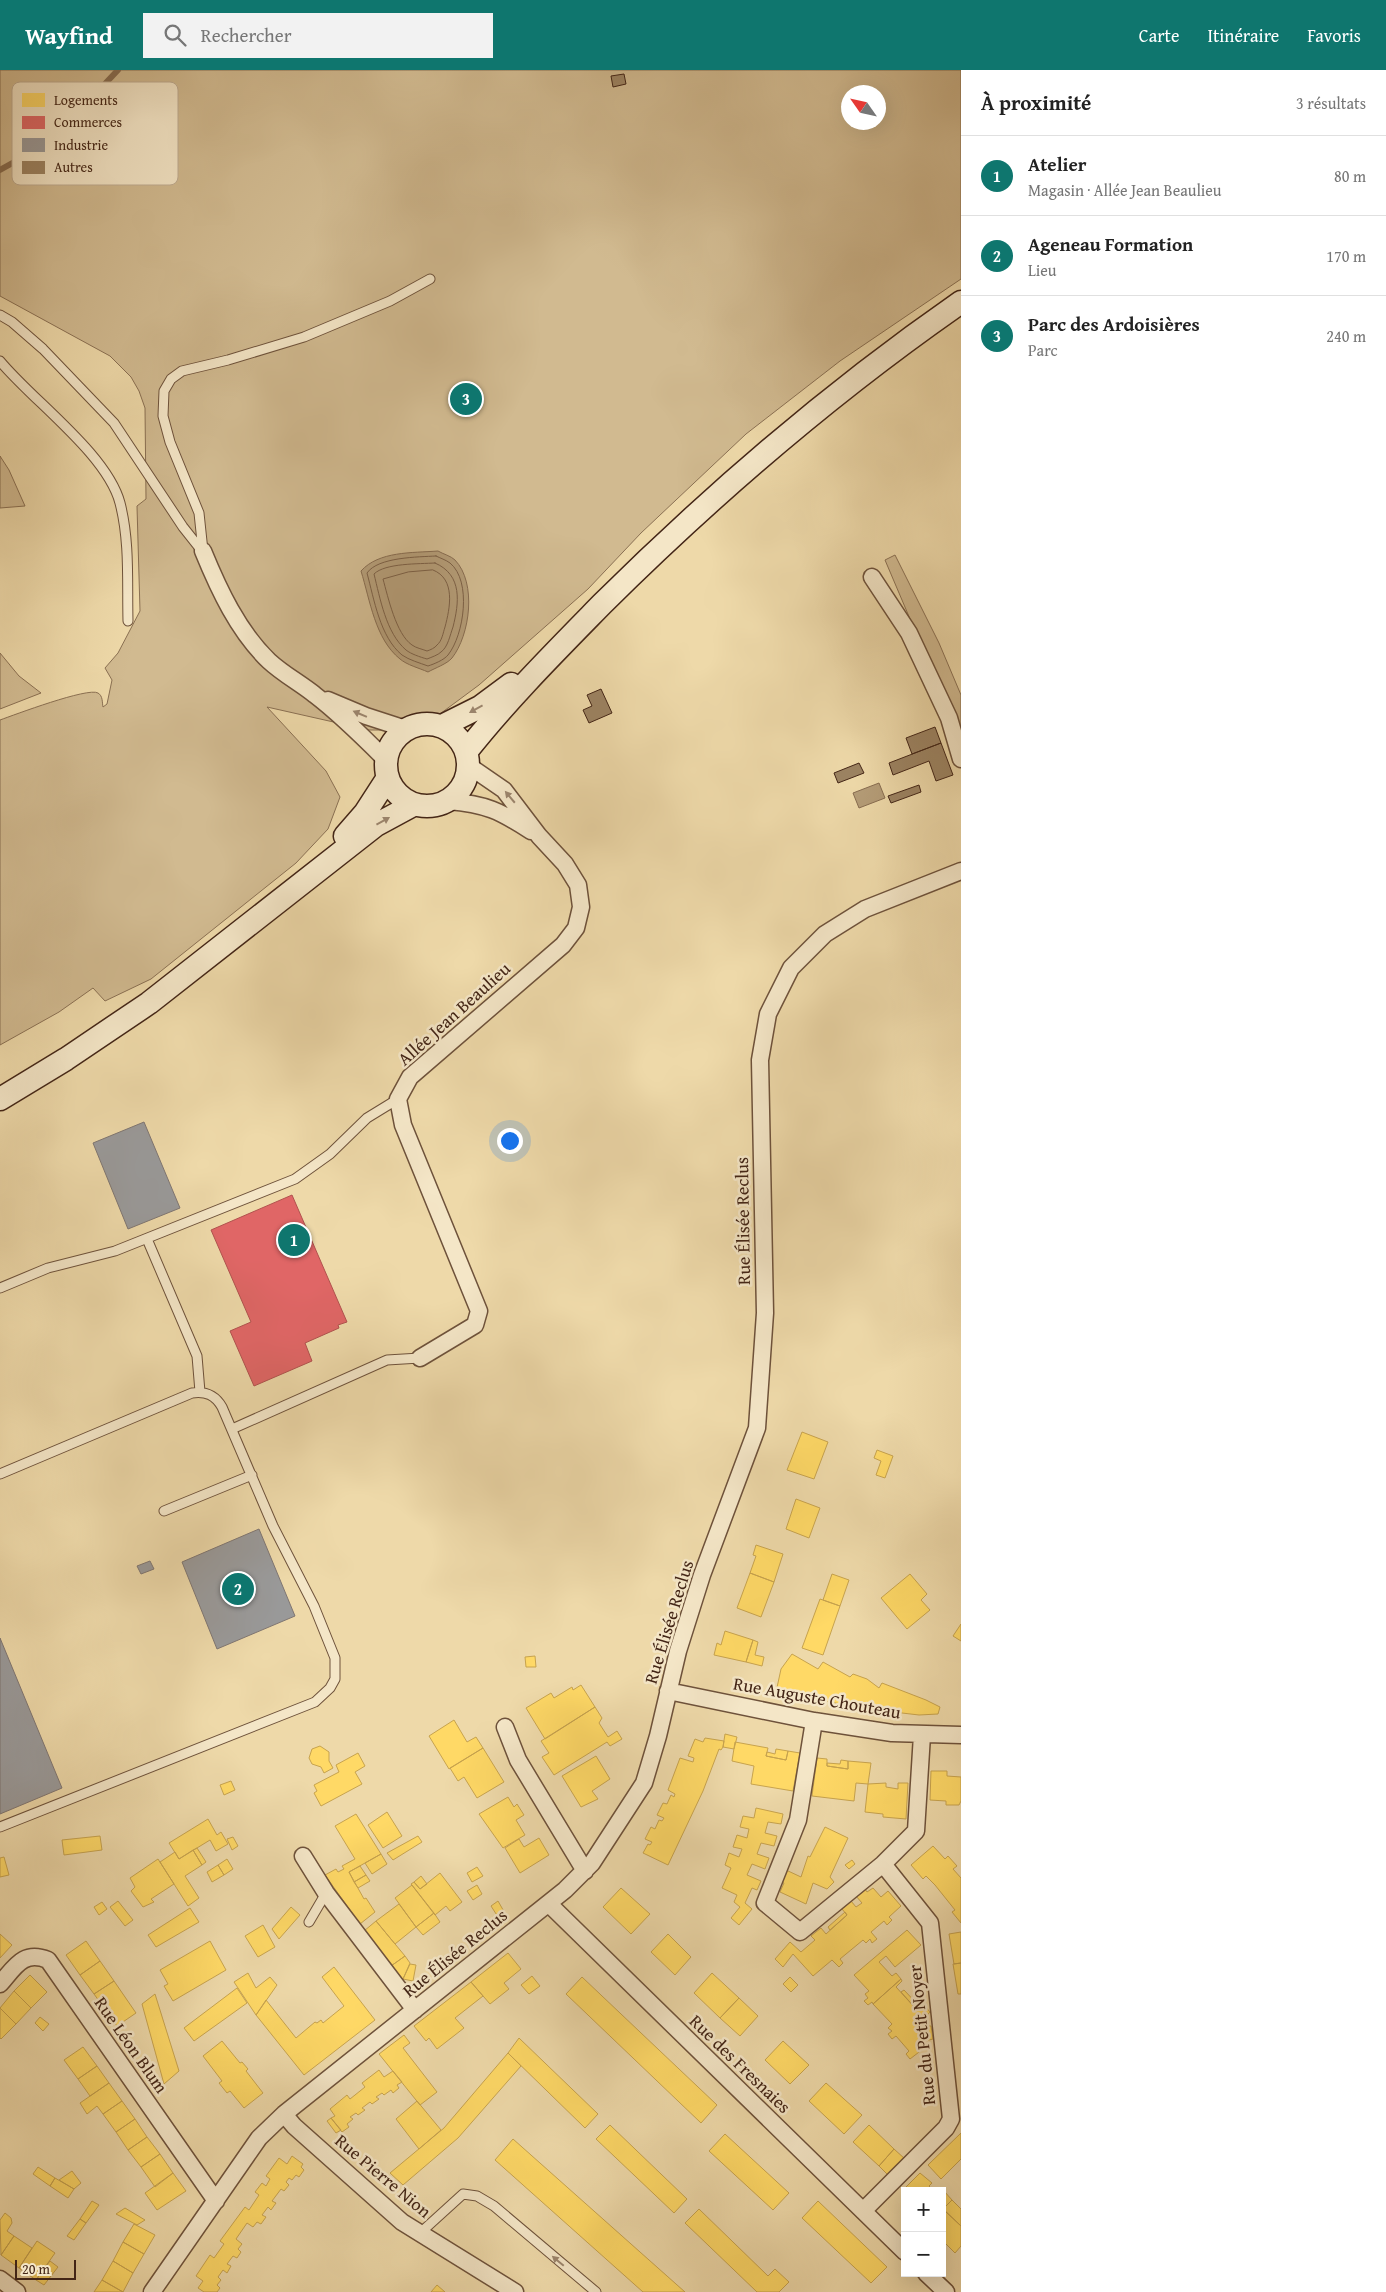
<!DOCTYPE html>
<html lang="fr">
<head>
<meta charset="utf-8">
<style>
  :root { --surface:#fff; --page:#f2f2f2; --text:#222; --muted:#767676; --line:#e0e0e0; --accent:#0f766e }
  body { margin:0; font-family:"Gentium Book Plus",serif; background:var(--page); color:var(--text) }
  .controls { position:absolute; right:15px; bottom:15px; display:grid; overflow:hidden; border-radius:0px; box-shadow:0 5px 20px #0002 }
  .controls button { width:45px; height:45px; display:grid; place-items:center; padding:0; border:0; border-bottom:1px solid var(--line); background:var(--surface); color:var(--text); font:25px sans-serif }
  .compass { position:absolute; left:841px; top:15px; width:45px; height:45px; border-radius:50%; background:var(--surface); box-shadow:0 5px 20px #0002; rotate:304deg }
  .scale { position:absolute; left:15px; bottom:12px; width:61px; box-sizing:border-box; padding-left:5px; border:2px solid #432516; border-top:0; font-size:14px; line-height:18px; white-space:nowrap; color:#432516; -webkit-text-stroke:4px #f4e6c7; paint-order:stroke }
  .you { position:absolute; left:509px; top:1070px; width:18px; height:18px; margin:-12px; border:4px solid #fff; border-radius:50%; background:#1a73e8; box-shadow:0 0 0 8px #1a73e833 }
  .badge { display:grid; place-items:center; width:32px; height:32px; border-radius:50%; background:var(--accent); color:#fff; font-size:16px; font-weight:700 }
  .pin { position:absolute; translate:-50% -50%; border:2px solid #fff; box-shadow:0 1px 5px #0006 }
  .list { margin:0; padding:0; list-style:none }
  h2 { display:flex; justify-content:space-between; align-items:center; height:65px; margin:0; padding:0 20px; font-size:21px }
  h2 small { font-size:16px; font-weight:400; color:var(--muted) }
  .list li { display:grid; grid-template-columns:32px 1fr auto; gap:15px; align-items:center; box-sizing:border-box; height:80px; padding:0 20px; border-top:1px solid var(--line) }
  .list b { display:block; font-size:19px; white-space:nowrap }
  .list p { margin:0; font-size:16px; white-space:nowrap; color:var(--muted) }
  .list em { font-size:16px; font-style:normal; color:var(--muted) }
  .icon { flex:none; width:28px; height:28px; fill:none; stroke:currentColor; stroke-width:2; stroke-linecap:round; stroke-linejoin:round }
  .map { position:relative; flex:none; width:961px; height:2222px; overflow:hidden }
  header { display:flex; align-items:center; gap:30px; box-sizing:border-box; height:70px; padding:0 25px; background:var(--accent); color:#fff }
  header strong { font-size:24px }
  nav { display:flex; gap:28px; margin-inline-start:auto; font-size:18px }
  .search { width:350px; height:45px; background:var(--page); display:flex; align-items:center; gap:12px; box-sizing:border-box; padding:0 18px; border-radius:0px; color:var(--muted); font-size:19px }
  main { display:flex }
  aside { flex:1; background:var(--surface) }
  .map>svg:first-child { display:block }
</style>
</head>
<body>
<header>
<strong>Wayfind</strong>
<div class="search"><svg class="icon" aria-label="search" viewBox="0 0 24 24"><circle cx="10" cy="10" r="6"/><path d="M15 15l6 6"/></svg>Rechercher</div>
<nav><a>Carte</a><a>Itinéraire</a><a>Favoris</a></nav>
</header>
<main>
<div class="map">
<svg width="961" height="2222" viewBox="0 0 961 2222">
  <rect width="100%" height="100%" fill="#eed9a9"/>
  <filter id="stains"><feTurbulence type="fractalNoise" baseFrequency=".004" numOctaves="4"/><feColorMatrix values="0 0 0 0 .2 0 0 0 0 .09 0 0 0 0 .02 0 0 0 .5 -.17"/></filter>
  <radialGradient id="worn" r=".72"><stop offset=".6" stop-color="#630" stop-opacity="0"/><stop offset="1" stop-color="#630" stop-opacity=".3"/></radialGradient>
  <path fill="#d1ba90" stroke="#8a7053" fill-rule="evenodd" d="M0,0H961V209L840,291L746,364L641,463L588,519L479,615L425,655L392,660H369L267,637L326,701L340,727L328,759L296,793L151,909L105,931L93,918L59,942L0,975V650C14,645 88,617 98,623C103,626 102,632 103,637L107,634L112,610L105,598L118,583L140,541L137,436L146,429L145,338L139,321L131,307L110,286L0,226ZM848,22H878V52H848Z
    M0,386L9,400L25,436L0,438Z
    M895,485L939,573L961,625V669L885,490Z
    M0,583L19,606L41,623L0,639Z"/>
  <path fill="#b49c77" stroke="#876c50" d="M438,481C443,484 451,486 455,490C477,513 470,565 452,588C447,594 435,598 428,602C419,598 407,595 400,589C375,569 370,530 361,501C379,481 412,483 438,481Z
    M879,713L885,728L859,738L853,723Z"/>
  <path fill="#ffd966" stroke="#c7a34e" d="M802,1362L828,1372L814,1409L787,1400Z
    M877,1380L893,1386L885,1408L876,1405L881,1391L874,1388Z
    M796,1429L820,1438L809,1468L786,1459Z
    M756,1475L783,1484L774,1512L750,1503L756,1486L753,1485Z
    M750,1503L774,1512L761,1547L737,1538Z
    M832,1504L849,1510L840,1536L823,1530Z
    M910,1504L927,1524L921,1530L930,1540L907,1559L881,1528Z
    M820,1529L840,1536L823,1585L802,1578Z
    M961,1554V1571L953,1566Z
    M725,1561L753,1570L746,1592L714,1585L717,1573L721,1575Z
    M753,1570L758,1572L755,1585L764,1587L762,1596L746,1592Z
    M792,1584L818,1599L823,1592L850,1607L853,1604L867,1609L879,1618L882,1613L926,1630L940,1637L938,1644L919,1645L868,1639L776,1622L781,1599Z
    M535,1586L536,1597H526L525,1587Z
    M581,1615L595,1637L545,1669L526,1638L551,1623L554,1628L572,1617L573,1620Z
    M595,1637L602,1648L599,1653L608,1667L617,1661L622,1669L610,1676L607,1672L554,1705L542,1687L549,1683L541,1671Z
    M454,1650L467,1672L476,1667L483,1678L449,1699L429,1666Z
    M725,1664L737,1667L734,1679L723,1677Z
    M705,1668L724,1671L723,1677L721,1680L719,1679L703,1721L668,1795L643,1783L648,1774L650,1775L652,1772L645,1769L651,1757L655,1759L659,1750L662,1751L664,1748L657,1745L663,1733L667,1734L671,1725L674,1727L675,1724L668,1720L680,1688L693,1692L694,1688L688,1686L695,1669L703,1672Z
    M735,1672L768,1678L766,1686L786,1690L788,1681L800,1683L793,1721L751,1714L754,1696L732,1691Z
    M320,1676L329,1682V1691L333,1698L324,1703L321,1697L312,1694L309,1688L312,1679Z
    M483,1678L504,1712L477,1728L464,1707L458,1711L450,1698Z
    M776,1679L788,1681L786,1690L766,1686L767,1682L775,1684Z
    M358,1683L365,1696L355,1702L362,1714L321,1736L314,1723L317,1721L314,1715L339,1702L336,1695Z
    M596,1686L610,1709L592,1721L598,1729L581,1737L562,1706Z
    M817,1688L827,1689V1696L848,1699V1691L871,1693L868,1714L856,1713L854,1731L812,1726Z
    M841,1690L848,1691V1699L827,1696V1693L840,1694Z
    M931,1701H947V1706L961,1707V1731L959,1735H946V1731L930,1730Z
    M231,1711L235,1720L224,1725L220,1715Z
    M886,1713V1717L898,1719V1713H908L906,1749L883,1747V1744L865,1742L868,1714Z
    M508,1727L514,1737L517,1734L524,1745L516,1750L525,1765L503,1778L479,1744Z
    M756,1738L783,1744L781,1754L768,1752L765,1763L777,1766L774,1776L761,1773L757,1784L769,1788L765,1799L752,1794L747,1805L761,1811L757,1820L752,1818L745,1833L752,1839L739,1855L731,1848L740,1837L734,1832L737,1825L722,1818L731,1798L725,1795L729,1783L739,1787L742,1779L733,1777L737,1765L747,1768L749,1759L740,1757L743,1746L754,1748Z
    M387,1742L402,1766L383,1778L368,1755Z
    M356,1744L381,1784L349,1802L364,1829L366,1828L375,1842L360,1854L325,1805L336,1799L338,1802L344,1799L342,1796L355,1789L335,1756Z
    M208,1749L217,1765L221,1762L228,1774L216,1781L210,1770L179,1789L169,1773Z
    M825,1757L848,1768L830,1807L834,1812L827,1819L813,1813L806,1834L780,1822L784,1813L781,1812L786,1800L801,1807L808,1786L810,1787Z
    M100,1766L102,1780L64,1785L62,1770Z
    M418,1766L422,1772L393,1790L387,1783Z
    M233,1767L238,1776L232,1780L227,1769Z
    M539,1768L549,1785L520,1803L505,1778L519,1769L524,1777Z
    M933,1776L945,1789L948,1786L957,1796L953,1799L961,1808V1853L952,1842L955,1840L935,1815L926,1806L923,1809L911,1795Z
    M197,1778L206,1792L202,1795L193,1780Z
    M193,1780L202,1795L185,1806L199,1828L188,1836L160,1792L175,1782L179,1789Z
    M381,1784L387,1794L372,1804L365,1793Z
    M4,1787L9,1805L0,1807V1788Z
    M158,1789L174,1814L151,1829L154,1832L143,1837L131,1821L135,1817L130,1808Z
    M227,1789L233,1799L224,1805L218,1795Z
    M852,1790L855,1794L849,1799L845,1795Z
    M218,1795L224,1805L212,1812L207,1802Z
    M360,1796L366,1805L354,1812L349,1802Z
    M477,1797L483,1806L472,1812L467,1803Z
    M440,1803L462,1832L450,1841L446,1836L435,1845L411,1814L414,1812L420,1819Z
    M366,1805L370,1811L358,1818L354,1812Z
    M421,1806L427,1814L420,1819L414,1812Z
    M412,1815L434,1843L416,1857L395,1828Z
    M477,1815L482,1824L473,1830L467,1821Z
    M621,1818L650,1844L631,1864L603,1837Z
    M873,1818L881,1827L888,1821L901,1836L889,1847L892,1850L887,1855L884,1851L871,1862L877,1869L872,1873L870,1869L866,1873L863,1870L840,1889L843,1893L839,1897L832,1890L813,1906L793,1884L783,1897L775,1889L790,1872L801,1882L815,1870L811,1866L821,1858L826,1864L847,1845L842,1839L851,1831L856,1837L862,1833L856,1826L865,1819L867,1822Z
    M118,1831L133,1850L125,1856L110,1837Z
    M498,1831L506,1845L500,1850L491,1836Z
    M102,1832L107,1839L99,1845L94,1837Z
    M399,1834L416,1857L395,1874L376,1851Z
    M291,1837L300,1845L279,1869L272,1859Z
    M190,1838L199,1852L156,1877L148,1865Z
    M845,1842L847,1845L830,1860L828,1857Z
    M434,1843L440,1852L423,1865L416,1857Z
    M376,1851L405,1886L391,1896L364,1861Z
    M263,1855L275,1877L258,1887L245,1866Z
    M907,1860L921,1875L895,1897L886,1886L879,1892L892,1906L896,1903L901,1909L873,1934L872,1932L868,1935L864,1931L868,1928L865,1924L869,1921L854,1905Z
    M961,1862V1893L954,1894L949,1864Z
    M0,1864L12,1875L0,1888Z
    M668,1864L691,1887L675,1905L651,1882Z
    M86,1871L100,1891L80,1905L66,1885Z
    M210,1871L226,1900L173,1931L164,1916L168,1914L160,1900Z
    M508,1883L521,1899L504,1913L509,1919L490,1934L471,1912Z
    M405,1886L410,1893L403,1909H401L391,1896Z
    M100,1891L114,1911L94,1924L80,1905Z
    M961,1893V1924H958L953,1894Z
    M410,1894L416,1895L413,1911L403,1909Z
    M334,1897L375,1950L304,2005L256,1945L266,1930L296,1968L315,1952L317,1953L321,1950L323,1953L344,1936L322,1907Z
    M248,1903L256,1918L270,1907L277,1915L256,1945L234,1912Z
    M712,1903L739,1928L720,1948L694,1923Z
    M30,1905L47,1922L31,1938L14,1921Z
    M532,1906L540,1916L529,1924L521,1915Z
    M582,1907L717,2035L701,2053L566,1924Z
    M790,1907L798,1915L791,1922L783,1914Z
    M901,1909L902,1911L896,1917L917,1940L923,1934L930,1942L921,1952L925,1956H931L933,1969L925,1971L920,1976L923,1979L910,1989L906,1984L909,1981L896,1966L892,1969L888,1964L892,1961L888,1958L892,1954L873,1934Z
    M114,1911L136,1943L117,1956L94,1924Z
    M471,1912L483,1926L455,1948L464,1958L437,1979L429,1968L426,1971L414,1956Z
    M237,1918L247,1933L194,1971L184,1958Z
    M904,1920L920,1937L917,1940L901,1922Z
    M14,1921L31,1938L16,1954L0,1938Z
    M155,1924L179,2001L164,2014L142,1934Z
    M739,1928L758,1946L740,1966L720,1948Z
    M0,1938L16,1954L1,1969L0,1968Z
    M40,1947L49,1954L43,1961L35,1953Z
    M404,1965L410,1973L403,1978L437,2022L420,2035L379,1984Z
    M519,1968L598,2044L585,2058L508,1983Z
    M222,1971L240,1993L242,1992L248,1999L246,2001L263,2023L244,2038L230,2021L227,2023L219,2013L222,2011L203,1986Z
    M783,1971L809,1995L790,2014L765,1990Z
    M83,1977L97,1996L78,2009L64,1990Z
    M508,1983L521,1996L458,2068L403,2115L390,2103L444,2058Z
    M97,1996L109,2013L90,2026L78,2009Z
    M379,2000L384,2007L393,2001L402,2012L397,2015L399,2018L393,2023L391,2020L384,2025L382,2023L376,2027L379,2029L372,2034L370,2032L362,2038L365,2040L358,2045L356,2043L350,2047L353,2049L347,2054L349,2057L342,2062L331,2048L335,2046L330,2039L347,2025L350,2029L365,2017L362,2013Z
    M109,2013L122,2031L103,2044L97,2036L87,2044L80,2033Z
    M826,2013L862,2045L844,2064L809,2031Z
    M122,2031L135,2049L116,2062L103,2044Z
    M417,2031L441,2060L419,2079L396,2049Z
    M331,2048L341,2060L336,2063L327,2051Z
    M135,2049L147,2067L128,2080L116,2062Z
    M610,2055L687,2129L674,2143L596,2069Z
    M869,2055L894,2079L879,2096L853,2072Z
    M961,2063V2089L941,2109L928,2095Z
    M725,2064L789,2123L773,2140L709,2081Z
    M147,2067L160,2084L141,2097L128,2080Z
    M513,2069L685,2222H643L495,2090Z
    M894,2079L905,2089L888,2105L879,2096Z
    M160,2084L173,2103L155,2117L141,2097Z
    M292,2086L303,2094L301,2097L304,2100L299,2107L296,2105L292,2110L289,2108L286,2112L289,2115L284,2121L281,2119L272,2131L276,2133L271,2140L268,2137L262,2145L266,2147L261,2154L257,2152L253,2157L247,2153L236,2169L242,2174L238,2179L241,2182L237,2188L233,2186L227,2194L231,2196L227,2203L223,2200L218,2207L221,2210L217,2215L220,2218L217,2222H204L198,2218L203,2211L196,2206L210,2185L214,2188L224,2174L220,2171L245,2137L249,2140L259,2125L255,2122L262,2113L266,2116L270,2109L266,2106L279,2088L287,2094Z
    M38,2097L55,2108L50,2116L33,2104Z
    M72,2101L81,2113L74,2119L59,2110Z
    M173,2103L186,2121L157,2140L145,2123Z
    M920,2103L932,2113L929,2116L934,2121H910L906,2117Z
    M55,2108L74,2119L68,2128L50,2116Z
    M944,2121L952,2130L943,2139L961,2156V2176L955,2183L942,2170Z
    M952,2130L961,2139V2156L943,2139Z
    M92,2131L99,2135L86,2153L80,2149Z
    M818,2131L887,2197L871,2213L802,2148Z
    M125,2138L145,2150L137,2155L116,2144Z
    M699,2139L768,2206L775,2199L789,2212L779,2222H757L685,2153Z
    M5,2143L11,2148L12,2153L7,2161L14,2166L1,2185L0,2150Z
    M80,2149L86,2153L74,2170L67,2166Z
    M134,2154L155,2165L144,2184L123,2172Z
    M14,2166L32,2178L19,2198L1,2185Z
    M37,2171L55,2183L36,2210L19,2198Z
    M123,2172L144,2184L133,2203L113,2191Z
    M50,2191L58,2197L51,2206L43,2200Z
    M113,2191L133,2203L123,2222L102,2210Z
    M43,2200L51,2206L44,2215L36,2210Z
    M102,2210L123,2222H94Z
    M437,2215L445,2222H431Z"/>
  <path fill="#e06666" stroke="#b1524e" d="M292,1125L347,1252L338,1255L339,1258L305,1273L312,1291L254,1316L230,1261L251,1252L211,1160Z"/>
  <path fill="#999" stroke="#7f7672" d="M144,1052L180,1138L128,1159L93,1073Z
    M259,1459L295,1546L217,1579L182,1492Z
    M150,1491L154,1499L141,1504L137,1496Z
    M0,1568L62,1718L0,1744Z"/>
  <g fill="none" stroke-linecap="round" stroke-linejoin="round">
    <path stroke="#7c6046" stroke-width="1" d="M436,486C440,488 446,490 450,493C472,511 464,565 448,585C444,590 434,594 428,596C420,593 409,590 402,585C380,567 374,529 367,503C378,487 418,487 436,486Z
      M435,493C463,505 459,533 453,557C450,565 448,577 441,582C438,585 432,587 427,589C420,587 411,584 406,580C386,563 380,528 374,504C385,493 419,494 435,493Z
      M433,500C456,509 450,538 445,557C443,563 442,571 437,575C435,578 430,580 427,581C422,579 416,578 412,575C396,564 388,527 383,509L408,502Z"/>
    <path stroke="#876c50" stroke-width="6" d="M0,100L63,65L77,55L86,34L118,0"/>
  </g>
  <path fill="#9c8362" stroke="#432516" d="M624,4L626,14L613,17L611,6Z
    M601,619L612,643L589,653L583,640L592,636L587,625Z
    M935,657L941,673L912,684L906,668Z
    M941,673L953,705L936,711L929,691L893,705L889,693Z
    M859,693L864,703L838,713L834,703Z
    M919,715L921,722L891,733L888,726Z"/>
  <g fill="none" stroke-linecap="round" stroke-linejoin="round">
    <g stroke="#6e523b" stroke-width="11">
      <path id="lane" d="M0,245L12,252L43,279L114,353L183,457L202,481
        M0,291C33,331 107,384 120,433C130,472 127,512 128,551
        M203,481L199,443L170,372L163,346L164,321L171,309L182,301L228,290L304,267L390,231L430,209
        M147,1169L197,1286L200,1322
        M0,1218L48,1198L115,1181L295,1109L330,1084L367,1048L398,1029
        M232,1359L387,1290L420,1288
        M0,1404L192,1323C206,1321 215,1325 222,1337L273,1456L314,1536L335,1588V1609L330,1618L315,1632L0,1757
        M164,1441L252,1405
        M309,1852L326,1823
        M419,2164L463,2124L477,2126L494,2136L596,2222"/>
    </g>
    <g stroke="#6e523b" stroke-width="19">
      <path id="street" d="M203,481C219,520 238,561 269,591C283,604 300,613 315,625C340,644 363,667 385,689
        M872,507L909,563L949,648L961,689
        M328,630L366,646L406,659
        M448,731C486,734 500,741 531,761
        M420,1288L475,1255L479,1241L403,1055L398,1029L410,1007L563,875L576,858L581,837L578,815L565,794L539,766L504,720L469,696
        M668,1621L814,1651L892,1663L961,1665
        M814,1651L798,1750L765,1833L800,1862L883,1794L916,1761L922,1665
        M505,1657L518,1690L585,1801
        M303,1786L326,1823L415,1940
        M549,1834L905,2182
        M0,1914C15,1897 23,1880 48,1890L216,2131
        M284,2044L294,2056L402,2152L515,2222
        M863,2141L946,2058L951,2049L930,1853L883,1794
        M926,2203L946,2222
        M0,2209L17,2222
        M152,2222L259,2068L284,2044L565,1820L592,1793L644,1713L658,1666L678,1581L702,1505L757,1358L765,1243L760,990L768,944L791,898L825,864L865,839L961,801"/>
    </g>
    <g stroke="#432516" stroke-width="25">
      <path id="secondary" d="M386 695a41 41 0 1 1 82 0a41 41 0 1 1-82 0Z
        M442,656L480,637L511,614
        M466,682C508,629 555,582 602,534C715,422 830,323 961,232
        M345,766L365,743L387,709
        M0,1029L66,989L149,933L376,755L413,735"/>
    </g>
    <use href="#lane" stroke="#f4e6c7" stroke-width="9"/>
    <use href="#street" stroke="#f4e6c7" stroke-width="16"/>
    <use href="#secondary" stroke="#f4e6c7" stroke-width="22"/>
  </g>
  <defs><path id="oneway-solid" d="M-6-.8H1V-3.2L6.5 0L1 3.2V.8H-6Z" transform="scale(1.25)"/></defs>
  <g fill="#9c866e">
    <use href="#oneway-solid" transform="translate(476 639) rotate(151)"/>
    <use href="#oneway-solid" transform="translate(360 644) rotate(-157)"/>
    <use href="#oneway-solid" transform="translate(510 727) rotate(-130)"/>
    <use href="#oneway-solid" transform="translate(383 751) rotate(-29)"/>
    <use href="#oneway-solid" transform="translate(558 2191) rotate(-140)"/>
  </g>
  <g text-anchor="middle" stroke-width="5" stroke-linejoin="round" paint-order="stroke">
    <g font-size="18" fill="#432516" stroke="#f4e6c7">
      <text transform="translate(454 944) rotate(-42)" y="6">Allée Jean Beaulieu</text>
      <text transform="translate(743 1151) rotate(-91)" y="6">Rue Élisée Reclus</text>
      <text transform="translate(669 1552) rotate(-73)" y="6">Rue Élisée Reclus</text>
      <text transform="translate(817 1628) rotate(10)" y="6">Rue Auguste Chouteau</text>
      <text transform="translate(455 1883) rotate(-39)" y="6">Rue Élisée Reclus</text>
      <text transform="translate(922 1965) rotate(-96)" y="6">Rue du Petit Noyer</text>
      <text transform="translate(131 1975) rotate(55)" y="6">Rue Léon Blum</text>
      <text transform="translate(740 1994) rotate(44)" y="6">Rue des Fresnaies</text>
      <text transform="translate(383 2106) rotate(40)" y="6">Rue Pierre Nion</text>
    </g>
  </g>
  <rect x="12" y="12" width="166" height="103" rx="8" fill="#f4e6c7" stroke="#bfac92" stroke-width="1"/>
  <rect x="22" y="23" width="23" height="14" fill="#ffd966"/>
  <rect x="22" y="46" width="23" height="13" fill="#e06666"/>
  <rect x="22" y="68" width="23" height="14" fill="#999"/>
  <rect x="22" y="91" width="23" height="13" fill="#9c8362"/>
  <g font-size="14" fill="#432516">
    <text x="54" y="35">Logements</text>
    <text x="54" y="57">Commerces</text>
    <text x="54" y="80">Industrie</text>
    <text x="54" y="102">Autres</text>
  </g>
  <rect width="100%" height="100%" filter="url(#stains)"/>
  <rect width="100%" height="100%" fill="url(#worn)"/>
</svg>
<div class="controls">
<button>+</button>
<button>−</button>
</div>
<svg class="compass" viewBox="-18 -18 36 36"><path d="M0-13l5 13h-10z" fill="#e53935"/><path d="M0 13l5-13h-10z" fill="#767676"/></svg>
<div class="scale">20 m</div>
<div class="you"></div>
<div class="pin badge" style="left:294px;top:1170px">1</div>
<div class="pin badge" style="left:238px;top:1519px">2</div>
<div class="pin badge" style="left:466px;top:329px">3</div>
</div>
<aside>
<h2>À proximité<small>3 résultats</small></h2>
<ul class="list">
<li><span class="badge">1</span><div><b>Atelier</b><p>Magasin · Allée Jean Beaulieu</p></div><em>80 m</em></li>
<li><span class="badge">2</span><div><b>Ageneau Formation</b><p>Lieu</p></div><em>170 m</em></li>
<li><span class="badge">3</span><div><b>Parc des Ardoisières</b><p>Parc</p></div><em>240 m</em></li>
</ul>
</aside>
</main>
</body>
</html>
